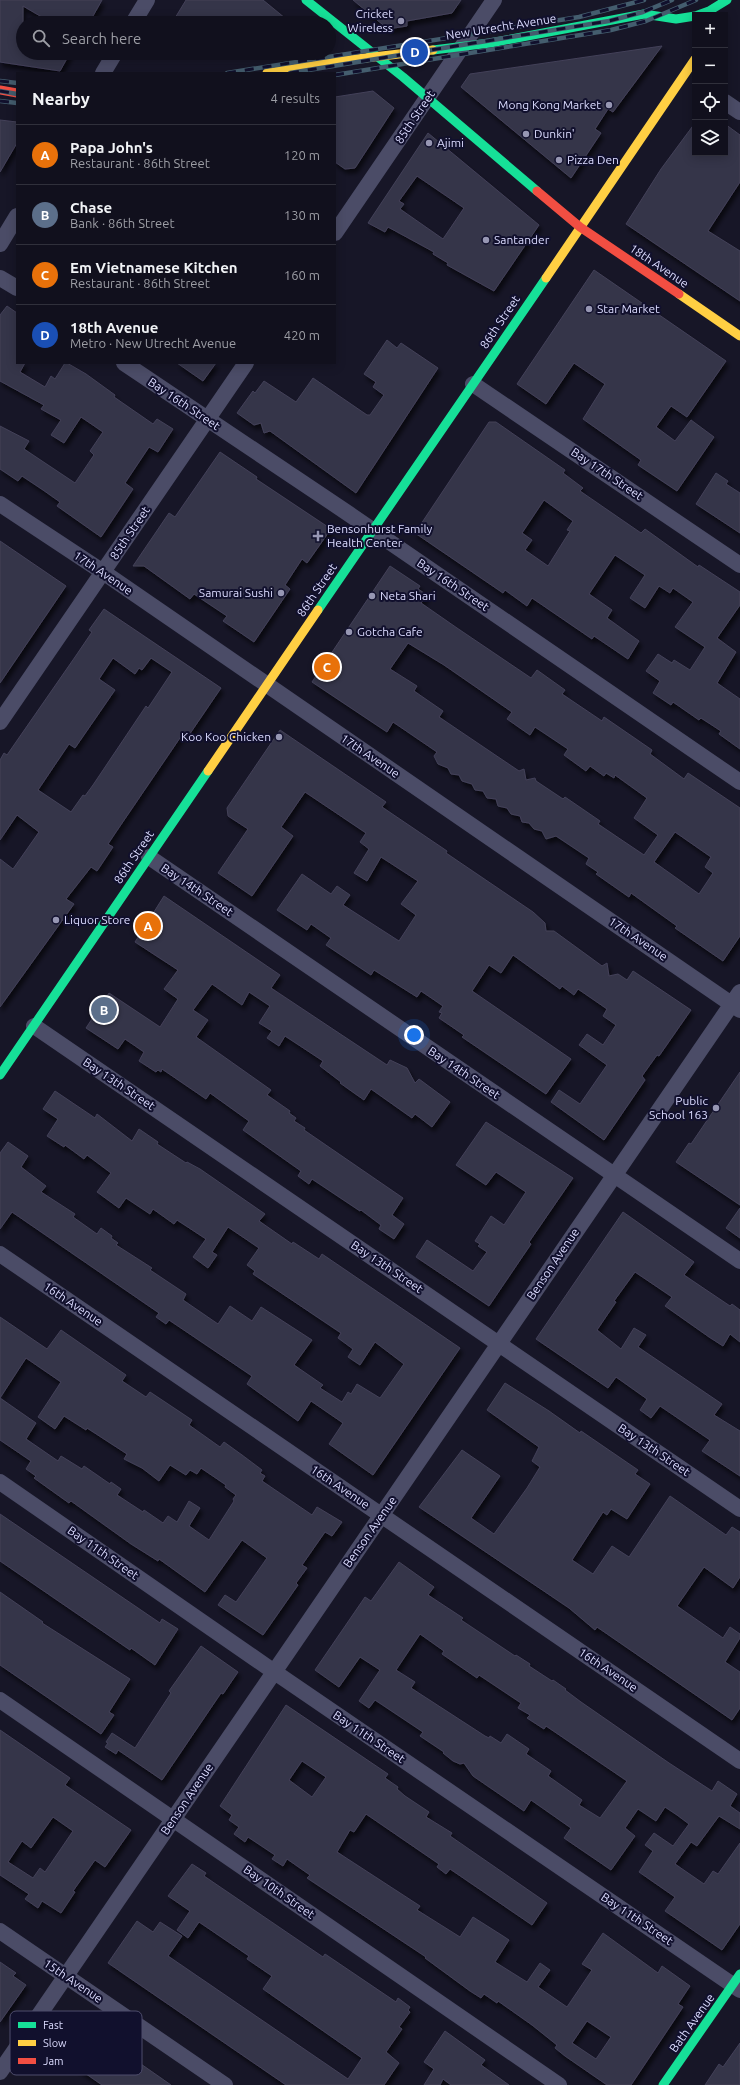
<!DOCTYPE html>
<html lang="en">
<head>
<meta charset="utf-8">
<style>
  :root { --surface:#11101d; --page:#1a1926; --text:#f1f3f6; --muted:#9c9da4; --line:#30303b; --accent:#0b8043 }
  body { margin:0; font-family:Ubuntu,sans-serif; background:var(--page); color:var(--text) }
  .controls { position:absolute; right:12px; top:12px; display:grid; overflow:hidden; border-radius:0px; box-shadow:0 2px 10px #0003 }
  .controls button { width:36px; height:36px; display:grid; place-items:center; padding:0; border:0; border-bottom:1px solid var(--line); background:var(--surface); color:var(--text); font:20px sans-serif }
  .you { position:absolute; left:414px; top:1035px; width:14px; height:14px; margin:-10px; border:3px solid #fff; border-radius:50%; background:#1a73e8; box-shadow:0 0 0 6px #1a73e833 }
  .badge { display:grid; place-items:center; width:26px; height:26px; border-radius:50%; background:var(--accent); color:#fff; font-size:13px; font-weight:700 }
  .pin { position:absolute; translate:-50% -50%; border:2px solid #fff; box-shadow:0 1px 4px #0006 }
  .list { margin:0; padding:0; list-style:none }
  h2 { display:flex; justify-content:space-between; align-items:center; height:52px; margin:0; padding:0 16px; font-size:17px }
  h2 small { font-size:13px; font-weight:400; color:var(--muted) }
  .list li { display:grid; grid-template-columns:26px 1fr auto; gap:12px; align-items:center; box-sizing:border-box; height:60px; padding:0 16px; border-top:1px solid var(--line) }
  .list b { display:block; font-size:15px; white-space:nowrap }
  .list p { margin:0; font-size:13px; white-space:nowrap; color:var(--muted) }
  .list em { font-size:13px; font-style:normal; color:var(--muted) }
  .icon { flex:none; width:22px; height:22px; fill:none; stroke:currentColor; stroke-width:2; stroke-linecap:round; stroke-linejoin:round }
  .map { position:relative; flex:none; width:740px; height:2085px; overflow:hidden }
  .search { position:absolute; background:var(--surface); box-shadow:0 2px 10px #0003; left:16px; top:16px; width:320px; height:44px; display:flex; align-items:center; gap:10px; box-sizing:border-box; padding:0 14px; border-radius:22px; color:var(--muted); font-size:15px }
  .panel { position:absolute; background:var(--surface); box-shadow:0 2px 10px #0003; left:16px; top:72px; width:320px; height:292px; border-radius:0px }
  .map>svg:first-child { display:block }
</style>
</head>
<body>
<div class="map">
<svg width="740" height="2085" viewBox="0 0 740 2085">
  <defs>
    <filter id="shadow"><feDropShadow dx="2.5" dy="4.5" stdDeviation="2" flood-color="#0009"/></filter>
  </defs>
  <rect width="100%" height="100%" fill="#171627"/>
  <path fill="#363548" stroke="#434159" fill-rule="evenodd" filter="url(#shadow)" d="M0,0H102L89,23H52L23,6V53H70L60,71L0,62Z
    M186,0H263L291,23H172Z
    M353,0H461L452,13L407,21V26L388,29Z
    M662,46L613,112L608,109L595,129L601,133L571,178L461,87L470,74Z
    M373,91L394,108L355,168L345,169L335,162V97Z
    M0,120L17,122V143L0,172Z
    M695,123V153H725V124L740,135V182L708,231L740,251V301L626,224L661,169Z
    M428,133L539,225L494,291L447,265L448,263L433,254L434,252L388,227L385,232L368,223ZM417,176L464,208L443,239L400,209L404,204L399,201Z
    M594,270L726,361L687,417L671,406L656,427L675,441L691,420L714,437L677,491L638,465L641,460L583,419L605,384L574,363L546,404L517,384Z
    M7,306L17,313V363H25L20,372L45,387L51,376L55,379L65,363H67L86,374L115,395L114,397L153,424L157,419L173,429L158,452L149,447L125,483L133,489L101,537L57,506L60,502L43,490L22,476L18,481L0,469V426L29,441L24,449L75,483L94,455L90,451L103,432L81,417L64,443L51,435L61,420L41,409L44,405L0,381V315Z
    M387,340L397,348L401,343L438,368L356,493L270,431L264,433L261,423L254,425L237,413L253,391L255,393L264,381L296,402L313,378L367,415H370L384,395L373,387L376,382L364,374Z
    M177,363H216L203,381Z
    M489,422H496L565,470L563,473L583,488L580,491L641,533L645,529L698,567L699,565L740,592V605L717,638L736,652L717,683L740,699V749L719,734L721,731L701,718L699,720L673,702L671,705L653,693L660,681L646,671L658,654L672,663L674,660L690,670L705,647L675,627L693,602L673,588L670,593L659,586L645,608L630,598L645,575L615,555L589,594L612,610L607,618L639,641L628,659L594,636L592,639L532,598L527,606L505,590L503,593L415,533ZM544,500L573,521L567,530L570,531L548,566L525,550L532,540L522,533Z
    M220,452L257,477L256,479L331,529L307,563L302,559L285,585L290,589L254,642L223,621L227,616L194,594L190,599L144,566H133L169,513L175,517Z
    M716,473L728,481L726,484L740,493V533L696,504Z
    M0,541L66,586L0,683Z
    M390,566L420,586L418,589L427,595L421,603L457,628L531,678L537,670L565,690L562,694L602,721L604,717L652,750L650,754L684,779L688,773L740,808V936L723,961L675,928L677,926L631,893L629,897L596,874L598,872L586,864L589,858L556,836L546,839L542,831L534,829L529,823L522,822L520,816L511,814L507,808L498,806L496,799L487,798L483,791L475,790L472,784L462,781L459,775L451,774L448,768L438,764L434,756L437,752L393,722L387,732L312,682ZM408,643L444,665L512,712L507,719L530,735L535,727L568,749L564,755L586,771L590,766L604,776L606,773L614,778L615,775L647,798L634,818L658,835L644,855L598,824L600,821L565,797L563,799L536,781L535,778L526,780L524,769L519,771L439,717L443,711L414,691L417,686L390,669ZM675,832L711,857L705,867L713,873L699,894L654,862Z
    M104,609L221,688L189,735L184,732L116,832L108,844L113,847L97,871L91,867L66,899L74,904L0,1007V859L13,869L39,832L17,815L0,840V760L4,753L7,755L75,657L92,632L89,630ZM113,658L135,674L139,668L142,670L151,658L172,672L148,708L146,706L93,785L85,796L83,795L71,812L38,790L69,744L75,748L115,690L99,679Z
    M280,730L386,802L382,807L447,851L446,853L533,912L545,923L546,931H554L602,966L607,963L609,976L618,974L627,980L633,971L691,1010L659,1056L657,1055L642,1076L645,1080L604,1140L551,1102L559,1090L580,1104L607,1065L579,1045L587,1034L603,1045L616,1025L603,1016L607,1009L578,989L574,995L562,986L560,989L513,955L501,973L489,965L472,991L571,1059L546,1094L462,1037L464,1035L439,1018L442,1013L439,1012L443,1006L421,991L417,997L374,970L371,975L326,945L331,938L311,924L307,930L277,910L302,874L331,894L337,886L350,895L343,905L399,941L416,915L401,904L418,881L381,857L367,881L354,873L369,849L360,842L366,833L305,792L281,827L293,836L252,896L218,873L248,829L228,816L227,808Z
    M164,896L280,975L271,988L387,1065L390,1060L407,1068L415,1083L419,1079L450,1102L432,1127L415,1114L412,1118L371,1089L364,1100L340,1083L341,1082L320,1066L323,1061L285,1036L279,1046L267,1038L272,1031L259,1023L270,1006L249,992L242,1005L212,984L193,1010L208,1020L196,1037L271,1090L267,1095L290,1111L289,1113L296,1118L294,1121L305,1128L304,1130L403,1198L392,1215L404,1224L394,1239L379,1229L381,1225L361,1210L360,1211L312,1179L309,1184L298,1176L301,1171L243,1130L249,1121L210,1093L206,1099L162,1069L161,1072L158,1070L156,1072L139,1061L144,1052L125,1039L118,1049L86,1028L109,993L160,1027L178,999L164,989L178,970L135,942Z
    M740,1072V1205L676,1162L689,1143L691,1144Z
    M55,1091L95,1118L97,1114L132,1141L139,1129L158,1142L157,1144L186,1163L187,1162L200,1169L265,1214L259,1221L292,1244L293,1242L319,1259L322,1254L460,1348L373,1475L329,1444L343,1423L311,1401L298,1421L247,1384L252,1376L169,1320L166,1324L156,1317L159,1313L12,1212L0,1229V1153L8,1142L28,1156L21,1167L46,1186L41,1192L75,1214L73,1217L97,1234L101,1228L112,1236L111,1238L118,1243L116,1245L152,1268L150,1270L186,1294L183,1300L218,1324L230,1306L252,1321L261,1307L312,1340L294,1365L323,1385L320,1388L342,1402L348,1392L351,1394L357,1384L380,1398L404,1364L375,1342L360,1365L348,1357L353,1349L338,1338L341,1333L253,1274L255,1271L247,1265L259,1248L228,1227L212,1252L217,1255L208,1268L193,1257L206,1239L177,1220L174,1224L153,1209L150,1214L126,1198L119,1208L97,1192L111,1173L87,1155L84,1159L65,1145L64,1147L47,1136L58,1119L43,1109Z
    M486,1122L573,1178L529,1242L531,1244L489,1306L416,1257L427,1240L473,1271L487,1252L478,1246L480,1244L475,1241L491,1216L504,1225L526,1192L496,1172L486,1185L456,1165Z
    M740,1208V1238L726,1228Z
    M623,1212L694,1262L684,1275L730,1306L732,1304L740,1310V1342L730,1334L723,1346L709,1337L665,1306L672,1297L635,1272L614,1301L616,1302L597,1330L621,1349L634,1328L646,1335L638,1347L722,1404L714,1415L740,1431V1476L702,1451L710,1440L660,1406L651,1418L640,1410L647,1399L616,1377L608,1388L536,1339Z
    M0,1317L47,1349L61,1330L126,1375L122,1381L146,1397L150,1392L192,1420L189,1425L220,1447L224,1442L242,1455L262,1470L260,1473L265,1476L262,1481L312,1515L317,1507L342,1522L332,1536L325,1532L302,1565L307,1568L296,1583L298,1585L263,1635L218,1605L225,1595L236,1602L267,1558L242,1540L205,1592L159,1559L158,1561L131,1544L71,1501L69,1503L34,1478L36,1476L26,1469L31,1461L0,1440V1398L36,1423L26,1439L58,1461L61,1456L82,1469L84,1466L110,1484L111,1482L121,1489L117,1495L143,1512L144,1510L163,1523L168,1516L177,1522L189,1501L200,1508L189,1526L209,1540L234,1501L233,1499L236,1495L225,1487L226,1485L201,1468L197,1474L190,1470L186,1475L170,1465L159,1481L142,1468L124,1459L127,1454L87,1428L86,1430L64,1416L55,1429L38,1417L61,1382L26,1358L0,1398Z
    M505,1383L549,1411L580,1433L581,1431L638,1470L635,1474L650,1484L627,1519L611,1509L607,1515L603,1512L572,1560L593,1574L612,1546L629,1557L670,1496L726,1535L732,1527L740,1532V1577L733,1588L704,1567L677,1606L723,1638L730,1627L740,1634V1638L725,1662L740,1672V1708L732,1720L597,1627L595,1630L569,1608L419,1507L462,1450L500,1476L471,1518L494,1534L527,1488L540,1467L532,1461L539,1447L487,1410Z
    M0,1514L160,1623L162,1619L178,1629L155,1665L131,1648L130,1650L0,1561Z
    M399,1562L434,1587L428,1595L463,1618L461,1620L515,1656L516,1655L530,1664L529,1666L552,1681L553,1680L566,1689L565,1690L581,1702L669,1763L712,1791L718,1781L737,1794L730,1806L740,1813V1829L719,1816L697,1846L691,1842L675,1864L704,1884L713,1871L718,1874L740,1843V1924L722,1950L665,1911L675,1897L639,1872L653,1851L645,1845L654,1833L673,1846L689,1824L677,1815L665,1807L656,1821L638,1809L625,1828L635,1836L611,1870L564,1838L571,1828L531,1800L524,1811L473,1776L464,1763L460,1764L453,1761L443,1753L444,1752L420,1736L423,1732L375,1700L369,1708L359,1701L380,1670L360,1657L339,1687L315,1670L365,1597L371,1601ZM420,1634L444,1651L442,1654L477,1678L479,1675L521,1703L518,1708L530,1715L527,1718L544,1729L546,1726L627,1781L600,1818L579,1805L582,1800L548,1776L551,1771L526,1754L529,1749L507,1734L501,1743L490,1736L489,1738L485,1736L411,1688L415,1682L396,1670Z
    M0,1592L43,1622L42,1623L130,1679L109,1712L114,1715L101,1734L0,1665Z
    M201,1646L238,1672L223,1694L221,1693L162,1780L118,1750L116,1754L105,1747L108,1743L106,1742L112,1733L135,1748L171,1693L169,1691Z
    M286,1705L388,1774L385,1778L398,1787L397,1789L405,1796L429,1812L426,1817L452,1833L450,1836L547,1903L532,1925L450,1869L446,1874L437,1867L439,1864L366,1814L354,1832L350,1830L337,1852L420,1906L417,1910L460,1937L473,1917L503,1936L509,1940L495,1962L527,1982L540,1963L550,1970L538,1987L567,2007L592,1970L582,1964L603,1933L658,1973L662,1966L690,1986L678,2004L683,2007L631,2085H607L565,2056L555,2048L557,2045L532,2025L498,2001L497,2003L484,1994L481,1998L470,1991L425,1958L426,1957L307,1878L310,1875L287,1859L283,1866L272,1859L275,1855L248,1837L245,1842L234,1834L239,1827L229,1820L232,1815L220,1806ZM302,1761L326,1777L312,1797L289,1780ZM587,2021L611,2037L596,2059L572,2043Z
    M0,1730L70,1778L65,1785L131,1830L105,1867L95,1860L73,1891L75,1892L61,1913L42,1901L38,1908L25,1899L29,1894L0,1875ZM53,1817L73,1831L45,1872L40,1868L33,1878L8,1862L22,1841L31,1848Z
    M192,1864L206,1873L204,1876L323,1957L325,1954L396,2002L398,1998L410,2007L408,2010L410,2012L399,2027L402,2029L386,2052L399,2063L384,2085H286L108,1963L137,1921L153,1932L160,1922L182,1936L168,1956L348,2079L362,2058L263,1989L272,1976L247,1959L249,1956L199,1922L188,1938L177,1930L190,1911L168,1896Z
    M0,1962L16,1973L13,1976L26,1985L0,2022Z
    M71,2016L95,2032L171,2085H102L62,2057L57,2066L44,2058Z
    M445,2031L485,2060L481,2065L509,2085H451L443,2079L440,2085H424L434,2069L424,2062Z
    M740,2043V2085H705L719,2064L723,2067Z"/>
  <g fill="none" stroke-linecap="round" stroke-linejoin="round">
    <path stroke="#4b4c67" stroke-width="16" d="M133,23L147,0
      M103,73L115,53
      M725,102L740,112
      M335,233L494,0
      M0,244L17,216
      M0,278L17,288
      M124,363L349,514L740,782
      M473,384L740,565
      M0,504L103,572L740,1010
      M0,722L246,363
      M149,857L740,1261
      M34,1026L740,1509
      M0,1254L740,1761
      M0,1482L273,1671L740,1990
      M0,1700L559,2085
      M0,1931L225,2085
      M0,2072L740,992"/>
    <path stroke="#16e098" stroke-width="9" d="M306,0L403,77L537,191
      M698,15L709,11L727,0
      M433,50L490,43L644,14L676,19L695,16
      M318,610L546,278
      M0,1075L208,771
      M663,2085L740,1974"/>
    <path stroke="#ffcf43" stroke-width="9" d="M267,73L348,60L433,50
      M546,278L695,59
      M679,294L740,336
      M208,771L318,610"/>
    <path stroke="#f24e42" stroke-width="9" d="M0,90L17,93
      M537,191L580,227L679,294"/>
    <g stroke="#445d6e" stroke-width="4.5">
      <path id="rail" d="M227,73L579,17L644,0
        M290,73L609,21L643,12L672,0
        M335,75L611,30L646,21L696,0
        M0,81L17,83
        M0,91L17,94
        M0,101L17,103"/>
    </g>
    <use href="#rail" stroke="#11102d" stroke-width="3" stroke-dasharray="9" stroke-linecap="butt"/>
  </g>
  <g fill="#9797b3" stroke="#11102d" stroke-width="1.5">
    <circle cx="401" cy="21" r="4"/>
    <circle cx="609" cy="105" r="4"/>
    <circle cx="526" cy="134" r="4"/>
    <circle cx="429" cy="143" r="4"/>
    <circle cx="559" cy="160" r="4"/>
    <circle cx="486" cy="240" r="4"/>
    <circle cx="589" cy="309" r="4"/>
    <path d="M316 530h4v4h4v4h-4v4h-4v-4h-4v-4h4z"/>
    <circle cx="281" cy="593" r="4"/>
    <circle cx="372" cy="596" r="4"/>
    <circle cx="349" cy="632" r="4"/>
    <circle cx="279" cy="737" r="4"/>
    <circle cx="56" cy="920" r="4"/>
    <circle cx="716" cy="1108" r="4"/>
  </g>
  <g text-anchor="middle" stroke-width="4" stroke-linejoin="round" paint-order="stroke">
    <g font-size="12" fill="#dcdcff" stroke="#11102d" text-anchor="start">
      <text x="393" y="18" text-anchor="end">Cricket<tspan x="393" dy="14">Wireless</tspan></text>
      <text x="601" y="109" text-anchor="end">Mong Kong Market</text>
      <text x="534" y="138">Dunkin'</text>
      <text x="437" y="147">Ajimi</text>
      <text x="567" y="164">Pizza Den</text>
      <text x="494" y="244">Santander</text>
      <text x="597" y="313">Star Market</text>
      <text x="327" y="533">Bensonhurst Family<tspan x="327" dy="14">Health Center</tspan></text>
      <text x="273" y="597" text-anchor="end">Samurai Sushi</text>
      <text x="380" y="600">Neta Shari</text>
      <text x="357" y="636">Gotcha Cafe</text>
      <text x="271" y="741" text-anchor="end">Koo Koo Chicken</text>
      <text x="64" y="924">Liquor Store</text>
      <text x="708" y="1105" text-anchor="end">Public<tspan x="708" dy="14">School 163</tspan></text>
    </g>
    <g font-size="12" fill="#dcdcff" stroke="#11102d">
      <text transform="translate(501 27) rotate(-9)" y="4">New Utrecht Avenue</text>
      <text transform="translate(415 117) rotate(-56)" y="4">85th Street</text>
      <text transform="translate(659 266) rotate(34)" y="4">18th Avenue</text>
      <text transform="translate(500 322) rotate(-56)" y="4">86th Street</text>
      <text transform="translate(184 404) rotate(34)" y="4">Bay 16th Street</text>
      <text transform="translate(607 474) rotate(34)" y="4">Bay 17th Street</text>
      <text transform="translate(130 533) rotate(-56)" y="4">85th Street</text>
      <text transform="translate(103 573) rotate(34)" y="4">17th Avenue</text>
      <text transform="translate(453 585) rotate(34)" y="4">Bay 16th Street</text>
      <text transform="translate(317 590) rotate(-56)" y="4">86th Street</text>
      <text transform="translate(370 756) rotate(34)" y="4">17th Avenue</text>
      <text transform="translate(134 857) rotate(-56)" y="4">86th Street</text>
      <text transform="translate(197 890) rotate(34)" y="4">Bay 14th Street</text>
      <text transform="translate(638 939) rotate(34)" y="4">17th Avenue</text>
      <text transform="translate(464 1073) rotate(34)" y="4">Bay 14th Street</text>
      <text transform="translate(119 1084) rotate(34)" y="4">Bay 13th Street</text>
      <text transform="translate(553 1264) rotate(-56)" y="4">Benson Avenue</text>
      <text transform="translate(387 1267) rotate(34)" y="4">Bay 13th Street</text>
      <text transform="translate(73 1304) rotate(34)" y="4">16th Avenue</text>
      <text transform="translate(654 1450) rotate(34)" y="4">Bay 13th Street</text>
      <text transform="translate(340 1487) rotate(34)" y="4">16th Avenue</text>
      <text transform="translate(370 1532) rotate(-55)" y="4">Benson Avenue</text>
      <text transform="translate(103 1553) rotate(35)" y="4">Bay 11th Street</text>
      <text transform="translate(608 1670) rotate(34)" y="4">16th Avenue</text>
      <text transform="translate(369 1737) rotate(34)" y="4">Bay 11th Street</text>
      <text transform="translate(187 1799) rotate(-56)" y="4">Benson Avenue</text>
      <text transform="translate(279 1892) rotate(35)" y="4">Bay 10th Street</text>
      <text transform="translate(637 1919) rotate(34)" y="4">Bay 11th Street</text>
      <text transform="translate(73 1981) rotate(34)" y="4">15th Avenue</text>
      <text transform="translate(692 2023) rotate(-55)" y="4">Bath Avenue</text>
    </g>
  </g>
  <rect x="10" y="2011" width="132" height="64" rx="6" fill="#11102d" stroke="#4e4d6c" stroke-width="1"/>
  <rect x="18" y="2022" width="18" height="6" fill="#16e098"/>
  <rect x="18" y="2040" width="18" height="6" fill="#ffcf43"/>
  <rect x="18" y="2058" width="18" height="6" fill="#f24e42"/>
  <g font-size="11" fill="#dcdcff">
    <text x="43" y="2029">Fast</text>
    <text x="43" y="2047">Slow</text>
    <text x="43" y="2065">Jam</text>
  </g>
</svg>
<div class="controls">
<button>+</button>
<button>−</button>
<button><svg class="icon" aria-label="locate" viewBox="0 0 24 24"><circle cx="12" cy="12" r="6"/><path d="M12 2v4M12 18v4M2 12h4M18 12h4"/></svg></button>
<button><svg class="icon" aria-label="layers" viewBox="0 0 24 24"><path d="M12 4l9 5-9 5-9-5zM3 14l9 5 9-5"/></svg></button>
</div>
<div class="you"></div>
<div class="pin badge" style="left:148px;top:926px;background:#e8710a">A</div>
<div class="pin badge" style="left:104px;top:1010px;background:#5c6f8a">B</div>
<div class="pin badge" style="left:327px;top:667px;background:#e8710a">C</div>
<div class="pin badge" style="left:415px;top:52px;background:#1a4fb4">D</div>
<div class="search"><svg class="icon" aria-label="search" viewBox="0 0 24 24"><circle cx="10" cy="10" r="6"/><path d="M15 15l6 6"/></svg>Search here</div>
<section class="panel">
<h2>Nearby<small>4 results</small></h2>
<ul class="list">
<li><span class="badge" style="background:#e8710a">A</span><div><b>Papa John's</b><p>Restaurant · 86th Street</p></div><em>120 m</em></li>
<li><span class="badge" style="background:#5c6f8a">B</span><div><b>Chase</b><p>Bank · 86th Street</p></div><em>130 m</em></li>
<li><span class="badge" style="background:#e8710a">C</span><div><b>Em Vietnamese Kitchen</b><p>Restaurant · 86th Street</p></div><em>160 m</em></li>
<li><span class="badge" style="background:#1a4fb4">D</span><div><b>18th Avenue</b><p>Metro · New Utrecht Avenue</p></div><em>420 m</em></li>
</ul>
</section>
</div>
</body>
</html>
